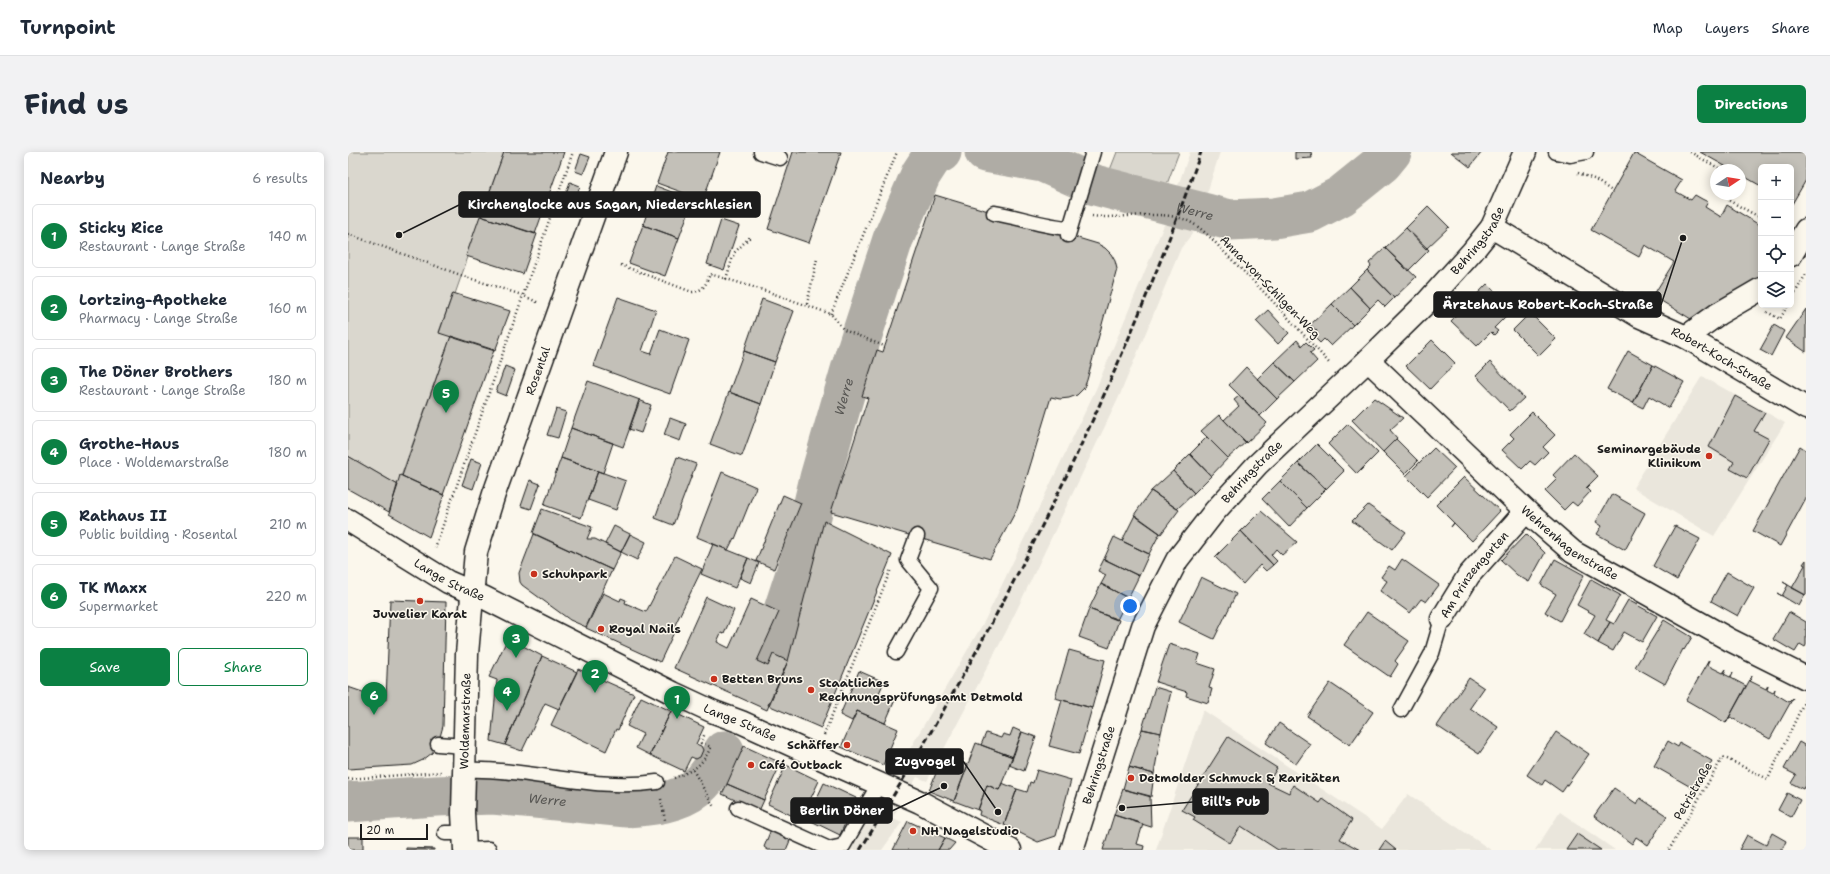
<!DOCTYPE html>
<html lang="en">
<head>
<meta charset="utf-8">
<style>
  :root { --surface:#fff; --page:#f2f2f3; --text:#1f2937; --muted:#747a83; --line:#e0e1e3; --accent:#0b8043 }
  body { margin:0; font-family:"Shantell Sans",sans-serif; background:var(--page); color:var(--text) }
  .controls { position:absolute; right:12px; top:12px; display:grid; overflow:hidden; border-radius:6px; box-shadow:0 2px 10px #0003 }
  .controls button { width:36px; height:36px; display:grid; place-items:center; padding:0; border:0; border-bottom:1px solid var(--line); background:var(--surface); color:var(--text); font:20px sans-serif }
  .compass { position:absolute; left:1362px; top:12px; width:36px; height:36px; border-radius:50%; background:var(--surface); box-shadow:0 2px 10px #0003; rotate:78deg }
  .scale { position:absolute; left:12px; bottom:10px; width:68px; box-sizing:border-box; padding-left:4px; border:2px solid #1c1c1c; border-top:0; font-size:11px; line-height:14px; white-space:nowrap; color:#1c1c1c; -webkit-text-stroke:3px #fbf7ec; paint-order:stroke }
  .you { position:absolute; left:782px; top:454px; width:14px; height:14px; margin:-10px; border:3px solid #fff; border-radius:50%; background:#1a73e8; box-shadow:0 0 0 6px #1a73e833 }
  .badge { display:grid; place-items:center; width:26px; height:26px; border-radius:50%; background:var(--accent); color:#fff; font-size:13px; font-weight:700 }
  .pin { position:absolute; translate:-50% -33px; filter:drop-shadow(0 1px 2px #0008) }
  .pin::after { content:''; position:absolute; top:21px; width:14px; height:12px; background:inherit; clip-path:polygon(0 0,100% 0,50% 100%) }
  .list { margin:0; padding:0; list-style:none }
  h2 { display:flex; justify-content:space-between; align-items:center; height:52px; margin:0; padding:0 16px; font-size:17px }
  h2 small { font-size:13px; font-weight:400; color:var(--muted) }
  .list li { display:grid; grid-template-columns:26px 1fr auto; gap:12px; align-items:center; box-sizing:border-box; height:64px; margin:0 8px 8px; padding:0 8px; border:1px solid var(--line); border-radius:6px }
  .list b { display:block; font-size:15px; white-space:nowrap }
  .list p { margin:0; font-size:13px; white-space:nowrap; color:var(--muted) }
  .list em { font-size:13px; font-style:normal; color:var(--muted) }
  .actions { display:flex; gap:8px; padding:12px 16px }
  .actions a { flex:1; padding:9px 0; border:1px solid var(--accent); border-radius:6px; text-align:center; font-size:14px; color:var(--accent) }
  .actions .main { background:var(--accent); color:#fff }
  .icon { flex:none; width:22px; height:22px; fill:none; stroke:currentColor; stroke-width:2; stroke-linecap:round; stroke-linejoin:round }
  .map { position:relative; flex:none; width:1458px; height:698px; overflow:hidden; border-radius:6px }
  header { display:flex; align-items:center; gap:24px; box-sizing:border-box; height:56px; padding:0 20px; background:var(--surface); border-bottom:1px solid var(--line) }
  header strong { font-size:19px }
  nav { display:flex; gap:22px; margin-inline-start:auto; font-size:14px }
  .intro { display:flex; align-items:center; justify-content:space-between; box-sizing:border-box; height:96px; padding:0 24px }
  h1 { margin:0; font-size:28px }
  .button { padding:10px 18px; border-radius:6px; background:var(--accent); color:#fff; font-size:14px; font-weight:700 }
  main { display:flex; gap:24px; padding:0 24px }
  aside { flex:1; background:var(--surface); border-radius:6px; box-shadow:0 2px 10px #0003 }
  .map>svg:first-child { display:block }
</style>
</head>
<body>
<header>
<strong>Turnpoint</strong>
<nav><a>Map</a><a>Layers</a><a>Share</a></nav>
</header>
<div class="intro"><h1>Find us</h1><a class="button">Directions</a></div>
<main>
<aside>
<h2>Nearby<small>6 results</small></h2>
<ul class="list">
<li><span class="badge">1</span><div><b>Sticky Rice</b><p>Restaurant · Lange Straße</p></div><em>140 m</em></li>
<li><span class="badge">2</span><div><b>Lortzing-Apotheke</b><p>Pharmacy · Lange Straße</p></div><em>160 m</em></li>
<li><span class="badge">3</span><div><b>The Döner Brothers</b><p>Restaurant · Lange Straße</p></div><em>180 m</em></li>
<li><span class="badge">4</span><div><b>Grothe-Haus</b><p>Place · Woldemarstraße</p></div><em>180 m</em></li>
<li><span class="badge">5</span><div><b>Rathaus II</b><p>Public building · Rosental</p></div><em>210 m</em></li>
<li><span class="badge">6</span><div><b>TK Maxx</b><p>Supermarket</p></div><em>220 m</em></li>
</ul>
<div class="actions"><a class="main">Save</a><a>Share</a></div>
</aside>
<div class="map">
<svg width="1458" height="698" viewBox="0 0 1458 698">
  <rect width="100%" height="100%" fill="#fbf7ec"/>
  <filter id="ink" filterUnits="userSpaceOnUse"><feTurbulence type="fractalNoise" baseFrequency=".025" numOctaves="2"/><feDisplacementMap in="SourceGraphic" scale="8" xChannelSelector="R" yChannelSelector="G"/><feConvolveMatrix kernelMatrix="1 2 1 2 8 2 1 2 1" color-interpolation-filters="sRGB"/></filter>
  <g filter="url(#ink)">
    <path fill="#eae6dc" d="M842,0H872L856,51L844,82L833,96L771,245L659,478L579,629L569,625L546,663L545,666L554,670L534,698H499L528,655L637,468L748,237L816,73Z
      M1354,224L1437,271L1366,384L1285,336Z
      M855,558L1034,677L1060,642L1143,698H808Z
      M1212,660L1267,698H1187Z"/>
    <path fill="#dad7ce" stroke="#7b7a75" d="M0,0H156L118,104L120,105L107,142L105,141L91,180L103,184L50,333L0,304Z
      M769,0H831L819,32L762,18Z"/>
    <g fill="none" stroke-linecap="round" stroke-linejoin="round">
      <g stroke="#afaca5" stroke-width="41">
        <path id="s1" d="M637,0L695,10L747,33L882,68L926,66L962,60L993,44L1034,11L1043,0"/>
        <path id="s2" d="M422,501L453,406L472,326L507,204L545,87L573,22L584,5L593,0"/>
        <path id="s3" d="M0,650L88,644L145,642L279,655C302,653 330,651 348,636C360,627 368,611 376,599"/>
      </g>
    </g>
    <path fill="#c3c0b8" stroke="#1c1c1c" d="M156,0H216L187,82L133,64Z
      M320,0H372L355,48L309,31Z
      M445,0H493L461,91L420,77Z
      M947,0H963L964,6L947,7Z
      M1103,0H1134L1122,15Z
      M1352,0H1458V28L1444,52L1443,15H1413V34L1392,22V18H1384Z
      M1286,1L1334,28L1327,39L1343,48L1347,43L1354,47L1360,50L1357,55L1373,65L1379,53L1413,74V125L1343,167L1305,144L1326,110L1297,93L1291,105L1243,78Z
      M233,2L242,5L235,22L227,19Z
      M222,30L232,34L223,60L213,56Z
      M308,34L345,48L331,86L295,73Z
      M587,43L750,92L757,96L763,102L767,109L769,117L739,228L736,236L729,243L721,246L712,247L703,245L669,357L642,407L483,360L520,246L514,244L529,198L535,200Z
      M1080,54L1101,75L1078,97L1058,76Z
      M132,64L189,82L175,122L118,104Z
      M373,68L391,74L376,118L359,112Z
      M295,73L331,86L317,124L281,111Z
      M1058,76L1081,98L1060,119L1037,96Z
      M1037,96L1068,125L1046,146L1019,118L1023,114L1021,111Z
      M1019,118L1046,146L1037,155L1030,148L1022,156L1002,135Z
      M1139,132L1165,157L1146,176L1150,179L1146,183L1143,180L1129,194L1103,169Z
      M1002,135L1022,156L1005,173L984,152Z
      M105,141L162,159L147,199L91,181Z
      M270,145L308,158L294,199L303,202L312,177L341,188L322,242L245,214Z
      M414,147L446,159L427,210L396,199Z
      M984,152L1005,173L983,194L976,187L972,191L965,184L969,179L962,173Z
      M1458,157V200L1438,186Z
      M920,158L941,181L930,192L908,169Z
      M1182,161L1208,187L1191,204L1165,178Z
      M1426,173L1436,179L1423,204L1412,198Z
      M103,184L146,198L95,343L54,324Z
      M949,188L954,194L958,190L966,198L962,201L969,209L947,230L926,210Z
      M1084,188L1107,211L1082,237L1058,214Z
      M396,199L427,210L413,252L381,240Z
      M1280,199L1305,213L1285,251L1259,237Z
      M926,210L947,230L929,247L909,227Z
      M1142,210L1176,246L1162,259L1128,224Z
      M1305,213L1336,230L1321,256L1301,244L1295,256L1285,251Z
      M157,214L167,218L158,244L148,240Z
      M898,215L929,247L912,264L881,233Z
      M240,229L292,248L275,295L223,276Z
      M381,240L413,252L394,304L362,292Z
      M891,244L919,271L898,291L876,268L891,254L886,248Z
      M1387,244L1417,261L1406,279L1421,287L1399,326L1382,317L1386,310L1361,295Z
      M1026,246L1055,266L1042,278L1049,286L1035,300L1004,268Z
      M291,248L303,253L293,281L281,277Z
      M208,257L218,260L210,286L199,283Z
      M1184,260L1207,283L1195,295L1200,300L1187,313L1182,309L1174,317L1154,298L1166,286L1162,282Z
      M871,263L898,290L880,306L853,279Z
      M322,266L338,272L332,289L316,283Z
      M1000,272L1030,301L1009,322L980,292Z
      M223,276L265,291L255,321L213,306Z
      M859,285L880,306L863,324L842,302Z
      M1048,287L1070,309L1057,322L1035,300Z
      M969,292L996,319L978,337L950,311Z
      M1452,294L1458,298V346L1432,394L1405,379Z
      M1086,296L1107,316L1079,345L1058,324Z
      M1226,301L1250,324L1238,336L1242,340L1229,354L1224,350L1216,358L1197,339L1209,327L1205,323Z
      M842,302L863,324L846,341L825,319Z
      M0,304L50,333L41,360L0,337Z
      M329,305L348,312L325,373L307,366Z
      M213,306L250,319L233,366L196,353Z
      M123,307L134,311L125,337L114,333Z
      M950,311L978,337L959,356L932,329Z
      M250,319L278,329L268,358L240,348Z
      M825,319L846,341L829,357L803,339Z
      M374,320L408,335L387,387L386,386L380,398L349,385Z
      M52,323L96,343L81,385L41,362Z
      M1116,325L1152,359L1124,389L1106,371L1103,375L1106,371L1088,353Z
      M182,328L192,332L183,357L173,354Z
      M932,329L959,356L941,375L914,347Z
      M803,339L831,358L813,382L786,363Z
      M1264,342L1297,361L1277,398L1249,382L1254,374L1248,370Z
      M435,343L453,351L426,417L408,409Z
      M1020,353L1058,380L1044,398L1004,369Z
      M194,357L244,375L239,387H247L273,400L264,418L185,381Z
      M913,359L949,390L934,403L928,397L923,403L929,409L925,413L893,379Z
      M787,363L812,381L801,402L774,389Z
      M476,369L544,403L473,576L420,553L440,509Z
      M266,374L282,382L273,400L257,392Z
      M1327,374L1352,387L1329,428L1305,414Z
      M893,379L925,413L918,419L912,413L895,432L867,405Z
      M186,382L264,418L238,475L222,468L174,433L172,430L171,421Z
      M282,382L298,390L289,408L273,400Z
      M1178,382L1197,401L1181,430L1169,423L1153,408Z
      M766,385L801,402L791,424L756,407Z
      M365,392L400,406L387,436L353,422Z
      M327,404L354,417L326,475L328,476L312,510L238,476L255,441L272,449L273,446L278,448L277,451L298,460Z
      M400,406L411,411L403,431L392,426Z
      M756,407L791,424L780,446L753,432L758,423L750,419Z
      M1054,407L1091,433L1078,450L1073,447L1062,461L1032,439L1039,429L1033,425L1041,414L1047,418Z
      M1207,407L1236,423L1212,469L1197,460L1208,442L1193,433Z
      M1458,408V443L1444,436L1457,413L1455,412Z
      M1379,420L1406,436L1390,464L1363,449Z
      M853,425L888,442L866,487L831,470Z
      M1243,427L1272,443L1258,468L1262,470L1250,491L1236,482L1247,463L1229,453Z
      M1435,430L1457,443L1451,454L1429,441L1434,444L1440,433Z
      M753,432L780,446L769,468L741,457Z
      M358,445L386,458L376,482L373,481L369,490L381,496L403,447L431,460L409,509L420,514L425,502L440,509L419,558L326,516Z
      M42,448L98,450L95,574L90,592L84,601L75,608L64,613L0,617V535L38,548Z
      M1280,448L1309,464L1294,490L1276,480L1265,499L1250,491L1262,470L1266,472Z
      M741,457L771,468L761,496L731,485Z
      M1019,460L1061,489L1047,509L1050,512L1042,525L996,493Z
      M1441,460L1458,470V493L1457,495L1452,492L1447,500L1425,487Z
      M1316,468L1344,485L1336,498L1335,497L1317,532L1287,515Z
      M160,486L194,504L157,593L143,589L149,528L141,525Z
      M821,492L852,502L849,511L867,517L861,536L864,537L860,551L838,544L839,540L808,530Z
      M721,498L757,508L744,556L707,546Z
      M194,504L229,520L211,557L197,551L174,599L157,593Z
      M1361,508L1359,513L1375,521L1378,517L1376,522L1382,525L1385,521L1383,526L1398,534L1378,571L1338,548Z
      M230,517L286,542L270,578L268,577L258,599L203,573Z
      M511,519L536,530L531,541L547,548L537,571L509,559L504,569L492,563Z
      M1404,524L1402,529L1418,537L1420,533L1419,538L1425,541L1427,537L1426,541L1441,550L1445,546L1422,587L1382,565L1378,571Z
      M1121,526L1136,536L1122,556L1150,575L1131,602L1089,574Z
      M982,531L1025,560L1002,593L959,564Z
      M807,535L823,540L813,581L794,577Z
      M293,545L323,559L302,603L288,596L295,582L279,574Z
      M714,548L744,556L731,602L701,594Z
      M323,559L356,575L348,592L353,594L355,598L352,605L348,607L343,605L336,619L302,603Z
      M509,559L550,577L535,613L493,595Z
      M931,571L962,592L948,612L918,591Z
      M665,576L674,580L665,605L633,593L638,581L653,586L655,582L662,584Z
      M794,577L813,581L806,622L781,615Z
      M674,580L688,585L676,619L661,613Z
      M1208,580L1241,602L1214,640L1197,628L1194,633L1179,623Z
      M880,585L929,616L920,631L941,641L945,633L972,651L975,647L1004,668L992,687L1012,698H930L893,674L882,691L845,668L847,665L834,658Z
      M1320,589L1330,595L1332,591L1364,609L1348,638L1306,614Z
      M1451,590L1458,594V636L1456,635L1455,637L1443,631L1448,623L1436,617Z
      M628,591L665,605L651,638L639,633L630,658L606,649Z
      M396,594L433,611L416,648L379,632Z
      M595,603L609,608L611,605L615,607L614,611L620,613L606,649L581,639Z
      M438,613L471,629L459,654L455,653L449,666L420,652Z
      M781,615L806,622L803,645L775,637Z
      M689,618L723,628L708,684L690,690L656,673L669,637L679,640L682,630L685,631Z
      M476,631L508,646L492,683L459,667Z
      M654,631L669,637L656,673L631,663L632,659L630,658L639,633L651,638Z
      M379,632L416,648L411,659L374,642Z
      M1266,636L1289,652L1292,646L1319,664L1300,693L1288,685L1284,692L1246,664Z
      M775,637L802,644L803,675L766,663Z
      M1439,641L1452,648L1443,665L1430,658Z
      M766,663L795,672L789,692L796,694L795,698H755Z
      M560,669L597,686L590,698H545Z
      M424,675L444,684L438,698H420L416,695Z
      M1424,681L1438,689L1434,698H1391L1399,683L1418,693Z
      M1229,682L1253,698H1218Z
      M0,685H15V698H0Z
      M597,686L607,691L601,698H590Z
      M1037,689L1048,698H1031Z
      M58,696L86,697V698H58Z"/>
    <g fill="none" stroke-linecap="round" stroke-linejoin="round">
      <g stroke="#1c1c1c" stroke-width="17">
        <path id="lane" d="M413,0L432,6
          M1208,0L1222,3L1238,0
          M646,61C672,65 697,75 722,76
          M720,83L745,0
          M548,500L583,436L560,408L569,384
          M1053,558L1084,501L1094,467
          M90,592L116,594
          M116,618C181,615 244,640 309,630
          M390,656L481,697L495,694L531,632
          M97,681H116
          M117,698L141,697"/>
      </g>
      <g stroke="#1c1c1c" stroke-width="25">
        <g id="street">
          <path id="s4" d="M1144,75L1291,164L1338,185L1458,256"/>
          <path d="M1443,103L1458,78"/>
          <path d="M1338,185L1370,162L1413,137"/>
          <path id="s5" d="M1020,208L1178,359L1225,400L1382,488L1458,526"/>
          <path id="s6" d="M0,368L100,430L135,445L325,541L366,560L393,570L468,604L572,650L662,698"/>
          <path id="s7" d="M1094,467L1121,423L1178,359"/>
          <path id="s8" d="M117,698L115,661L119,502L128,400L146,342L268,0"/>
        </g>
      </g>
      <g stroke="#1c1c1c" stroke-width="25">
        <g id="secondary">
          <path id="s9" d="M724,698L795,474L829,408L867,359L909,313L1020,208L1079,150L1124,100L1144,75L1177,0"/>
        </g>
      </g>
      <path stroke="#1c1c1c" stroke-width="2.5" stroke-dasharray="1 3" stroke-linecap="butt" d="M1342,0L1374,18
        M1230,21L1246,27L1264,39
        M1383,42L1380,48L1413,66
        M744,64C773,68 810,57 838,68C855,75 869,93 882,106C917,140 950,176 982,212
        M0,82L121,126L174,143L191,151
        M273,113L344,140C356,139 358,132 362,122L415,138L483,162L496,178L536,194
        M378,127L386,101L403,84
        M1443,148L1458,122
        M459,152L469,107
        M1419,160L1432,167L1440,153
        M483,162L549,0
        M87,396L225,0
        M476,583L543,417
        M345,618L366,655
        M326,626C346,618 353,615 363,595L353,591L357,581
        M0,627L94,620
        M313,647L317,668
        M1321,698L1375,605L1420,627L1457,548"/>
      <use href="#lane" stroke="#fbf7ec" stroke-width="14"/>
      <use href="#street" stroke="#fbf7ec" stroke-width="22"/>
      <use href="#secondary" stroke="#fbf7ec" stroke-width="22"/>
      <path stroke="#1c1c1c" stroke-width="3" stroke-dasharray="6 3" stroke-linecap="butt" d="M512,698C649,478 767,245 853,0"/>
    </g>
  </g>
  <g fill="#c8321e" stroke="#fbf7ec" stroke-width="1.5">
    <circle cx="1361" cy="304" r="4"/>
    <circle cx="186" cy="422" r="4"/>
    <circle cx="72" cy="449" r="4"/>
    <circle cx="253" cy="477" r="4"/>
    <circle cx="366" cy="527" r="4"/>
    <circle cx="463" cy="538" r="4"/>
    <circle cx="499" cy="593" r="4"/>
    <circle cx="403" cy="613" r="4"/>
    <circle cx="783" cy="626" r="4"/>
    <circle cx="565" cy="679" r="4"/>
  </g>
  <g text-anchor="middle" stroke-width="3" stroke-linejoin="round" paint-order="stroke">
    <g font-size="12" fill="#1c1c1c" stroke="#fbf7ec">
      <text dy="4" stroke="none"><textPath href="#s9" startOffset="749">Behringstraße</textPath></text>
      <text transform="translate(922 135) rotate(46)" y="4">Anna-von-Schilgen-Weg</text>
      <text dy="4" stroke="none"><textPath href="#s4" startOffset="265">Robert-Koch-Straße</textPath></text>
      <text dy="4" stroke="none"><textPath href="#s8" startOffset="490">Rosental</textPath></text>
      <text dy="4" stroke="none"><textPath href="#s9" startOffset="425">Behringstraße</textPath></text>
      <text dy="4" stroke="none"><textPath href="#s5" startOffset="273">Wehrenhagenstraße</textPath></text>
      <text dy="4" stroke="none"><textPath href="#s7" startOffset="55">Am Prinzengarten</textPath></text>
      <text dy="4" stroke="none"><textPath href="#s6" startOffset="118">Lange Straße</textPath></text>
      <text dy="4" stroke="none"><textPath href="#s8" startOffset="129">Woldemarstraße</textPath></text>
      <text dy="4" stroke="none"><textPath href="#s6" startOffset="442">Lange Straße</textPath></text>
      <text dy="4" stroke="none"><textPath href="#s9" startOffset="89">Behringstraße</textPath></text>
      <text transform="translate(1345 639) rotate(-60)" y="4">Petristraße</text>
    </g>
    <g font-size="12" font-weight="bold" fill="#1c1c1c" stroke="#fbf7ec" text-anchor="start">
      <text x="1353" y="301" text-anchor="end">Seminargebäude<tspan x="1353" dy="14">Klinikum</tspan></text>
      <text x="194" y="426">Schuhpark</text>
      <text x="72" y="466" text-anchor="middle">Juwelier Karat</text>
      <text x="261" y="481">Royal Nails</text>
      <text x="374" y="531">Betten Bruns</text>
      <text x="471" y="535">Staatliches<tspan x="471" dy="14">Rechnungsprüfungsamt Detmold</tspan></text>
      <text x="491" y="597" text-anchor="end">Schäffer</text>
      <text x="411" y="617">Café Outback</text>
      <text x="791" y="630">Detmolder Schmuck &amp; Raritäten</text>
      <text x="573" y="683">NH Nagelstudio</text>
    </g>
    <g font-size="13" font-style="italic" fill="#575653" stroke="#fbf7ec">
      <text dy="5" stroke="none"><textPath href="#s1" startOffset="219">Werre</textPath></text>
      <text dy="5" stroke="none"><textPath href="#s2" startOffset="267">Werre</textPath></text>
      <text dy="5" stroke="none"><textPath href="#s3" startOffset="200">Werre</textPath></text>
    </g>
  </g>
  <path fill="none" stroke="#1c1c1c" stroke-width="1.5" d="M51 83L111 53M1335 86L1313 153M650 660L615 609M774 656L845 650M596 634L544 659"/>
  <g fill="#1c1c1c" stroke="#fbf7ec" stroke-width="1.5">
    <circle cx="51" cy="83" r="4"/>
    <circle cx="1335" cy="86" r="4"/>
    <circle cx="650" cy="660" r="4"/>
    <circle cx="774" cy="656" r="4"/>
    <circle cx="596" cy="634" r="4"/>
  </g>
  <g fill="#1c1c1c" stroke="#1c1c1c" stroke-width="1.5">
    <rect x="111" y="40" width="301" height="25" rx="4"/>
    <rect x="1086" y="140" width="227" height="25" rx="4"/>
    <rect x="538" y="597" width="77" height="25" rx="4"/>
    <rect x="845" y="637" width="75" height="25" rx="4"/>
    <rect x="443" y="646" width="101" height="25" rx="4"/>
  </g>
  <g font-size="13" text-anchor="middle" font-weight="bold" fill="#fff">
    <text x="262" y="57">Kirchenglocke aus Sagan, Niederschlesien</text>
    <text x="1200" y="157">Ärztehaus Robert-Koch-Straße</text>
    <text x="577" y="614">Zugvogel</text>
    <text x="883" y="654">Bill's Pub</text>
    <text x="494" y="663">Berlin Döner</text>
  </g>
</svg>
<div class="controls">
<button>+</button>
<button>−</button>
<button><svg class="icon" aria-label="locate" viewBox="0 0 24 24"><circle cx="12" cy="12" r="6"/><path d="M12 2v4M12 18v4M2 12h4M18 12h4"/></svg></button>
<button><svg class="icon" aria-label="layers" viewBox="0 0 24 24"><path d="M12 4l9 5-9 5-9-5zM3 14l9 5 9-5"/></svg></button>
</div>
<svg class="compass" viewBox="-18 -18 36 36"><path d="M0-13l5 13h-10z" fill="#e53935"/><path d="M0 13l5-13h-10z" fill="#747a83"/></svg>
<div class="scale">20 m</div>
<div class="you"></div>
<div class="pin badge" style="left:329px;top:567px">1</div>
<div class="pin badge" style="left:247px;top:541px">2</div>
<div class="pin badge" style="left:168px;top:506px">3</div>
<div class="pin badge" style="left:159px;top:559px">4</div>
<div class="pin badge" style="left:98px;top:261px">5</div>
<div class="pin badge" style="left:26px;top:563px">6</div>
</div>
</main>
</body>
</html>
